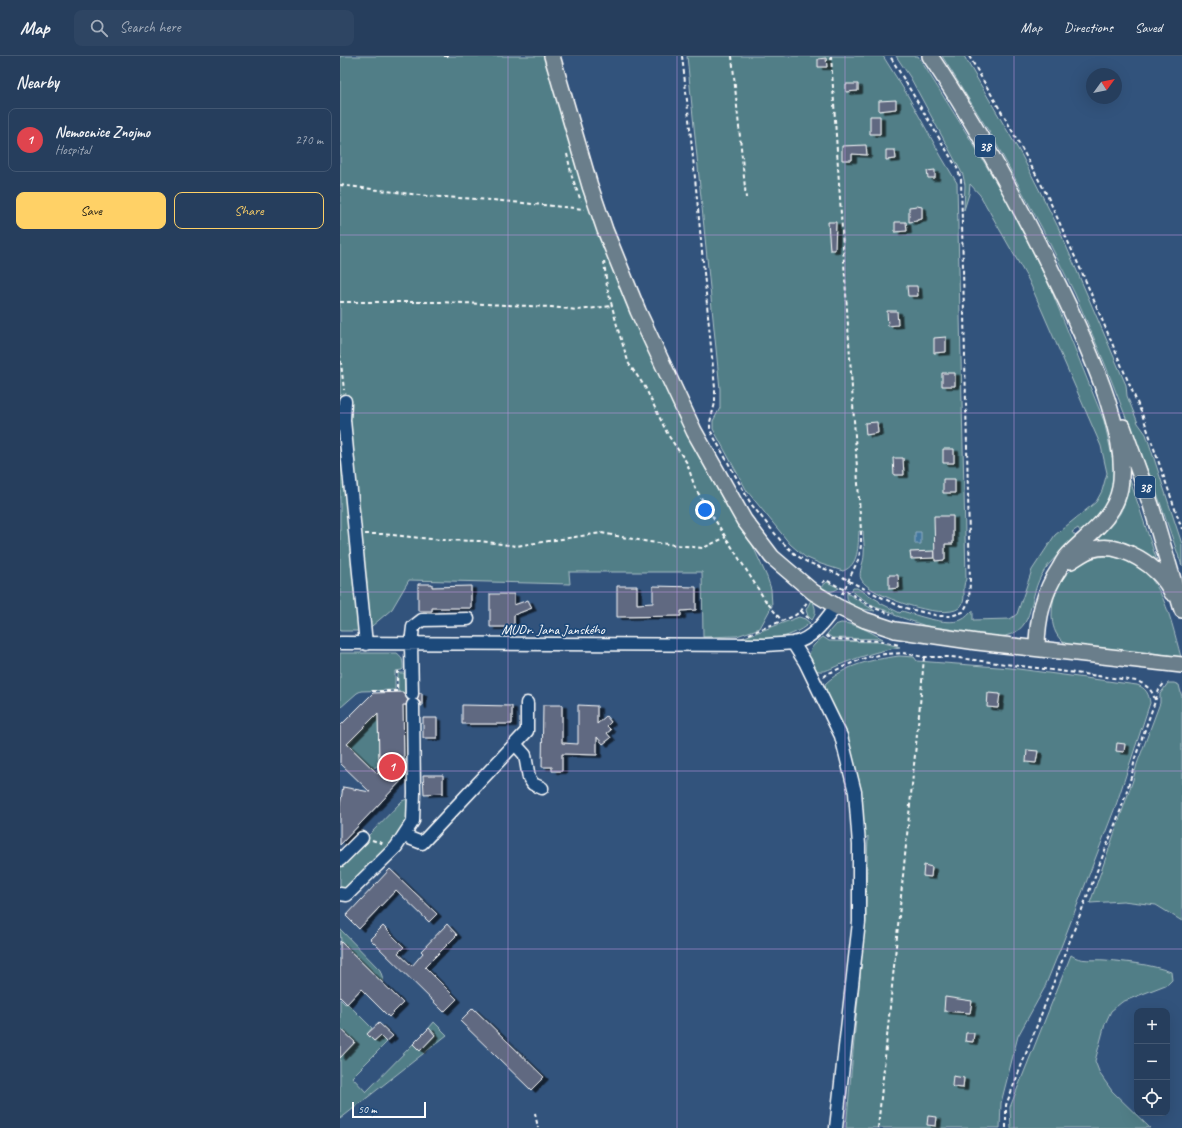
<!DOCTYPE html>
<html lang="en">
<head>
<meta charset="utf-8">
<style>
  :root { --surface:#263e5d; --page:#2e4563; --text:#f1f3f6; --muted:#a4aebc; --line:#425772; --accent:#ffd166 }
  body { margin:0; font-family:Caveat,sans-serif; background:var(--page); color:var(--text) }
  .controls { position:absolute; right:12px; bottom:12px; display:grid; overflow:hidden; border-radius:8px; box-shadow:0 4px 16px #0002 }
  .controls button { width:36px; height:36px; display:grid; place-items:center; padding:0; border:0; border-bottom:1px solid var(--line); background:var(--surface); color:var(--text); font:20px sans-serif }
  .compass { position:absolute; left:746px; top:12px; width:36px; height:36px; border-radius:50%; background:var(--surface); box-shadow:0 4px 16px #0002; rotate:57deg }
  .scale { position:absolute; left:12px; bottom:10px; width:74px; box-sizing:border-box; padding-left:4px; border:2px solid #fff; border-top:0; font-size:11px; line-height:14px; white-space:nowrap; color:#fff; -webkit-text-stroke:3px #1f4a7a; paint-order:stroke }
  .you { position:absolute; left:365px; top:454px; width:14px; height:14px; margin:-10px; border:3px solid #fff; border-radius:50%; background:#1a73e8; box-shadow:0 0 0 6px #1a73e833 }
  .badge { display:grid; place-items:center; width:26px; height:26px; border-radius:50%; background:var(--accent); color:#fff; font-size:13px; font-weight:700 }
  .pin { position:absolute; translate:-50% -50%; border:2px solid #fff; box-shadow:0 1px 4px #0006 }
  .list { margin:0; padding:0; list-style:none }
  h2 { display:flex; justify-content:space-between; align-items:center; height:52px; margin:0; padding:0 16px; font-size:17px }
  h2 small { font-size:13px; font-weight:400; color:var(--muted) }
  .list li { display:grid; grid-template-columns:26px 1fr auto; gap:12px; align-items:center; box-sizing:border-box; height:64px; margin:0 8px 8px; padding:0 8px; border:1px solid var(--line); border-radius:8px }
  .list b { display:block; font-size:15px; white-space:nowrap }
  .list p { margin:0; font-size:13px; white-space:nowrap; color:var(--muted) }
  .list em { font-size:13px; font-style:normal; color:var(--muted) }
  .actions { display:flex; gap:8px; padding:12px 16px }
  .actions a { flex:1; padding:9px 0; border:1px solid var(--accent); border-radius:8px; text-align:center; font-size:14px; color:var(--accent) }
  .actions .main { background:var(--accent); color:#111 }
  .icon { flex:none; width:22px; height:22px; fill:none; stroke:currentColor; stroke-width:2; stroke-linecap:round; stroke-linejoin:round }
  .map { position:relative; flex:none; width:842px; height:1072px; overflow:hidden }
  header { display:flex; align-items:center; gap:24px; box-sizing:border-box; height:56px; padding:0 20px; background:var(--surface); border-bottom:1px solid var(--line) }
  header strong { font-size:19px }
  nav { display:flex; gap:22px; margin-inline-start:auto; font-size:14px }
  .search { width:280px; height:36px; background:var(--page); display:flex; align-items:center; gap:10px; box-sizing:border-box; padding:0 14px; border-radius:8px; color:var(--muted); font-size:15px }
  main { display:flex }
  aside { flex:1; background:var(--surface) }
  .map>svg:first-child { display:block }
</style>
</head>
<body>
<header>
<strong>Map</strong>
<div class="search"><svg class="icon" aria-label="search" viewBox="0 0 24 24"><circle cx="10" cy="10" r="6"/><path d="M15 15l6 6"/></svg>Search here</div>
<nav><a>Map</a><a>Directions</a><a>Saved</a></nav>
</header>
<main>
<aside>
<h2>Nearby<small></small></h2>
<ul class="list">
<li><span class="badge" style="background:#e0444e">1</span><div><b>Nemocnice Znojmo</b><p>Hospital</p></div><em>270 m</em></li>
</ul>
<div class="actions"><a class="main">Save</a><a>Share</a></div>
</aside>
<div class="map">
<svg width="842" height="1072" viewBox="0 0 842 1072">
  <defs>
    <filter id="shadow"><feDropShadow dx="4.5" dy="2.5" stdDeviation="0" flood-color="#0009"/></filter>
  </defs>
  <rect width="100%" height="100%" fill="#32537c"/>
  <filter id="ink" filterUnits="userSpaceOnUse"><feTurbulence type="fractalNoise" baseFrequency=".025" numOctaves="2"/><feDisplacementMap in="SourceGraphic" scale="8" xChannelSelector="R" yChannelSelector="G"/><feConvolveMatrix kernelMatrix="1 2 1 2 8 2 1 2 1" color-interpolation-filters="sRGB"/></filter>
  <g filter="url(#ink)">
    <path fill="#517e87" stroke="#a8bec3" d="M0,0H205L243,132L258,176L291,257L347,378L383,444L398,469L412,488L427,521L431,533L432,550L420,572L397,580L363,581L362,516H229L230,528L69,524L52,553L26,575H0Z
      M347,0H543L568,40L601,100L617,127L626,523C621,532 628,545 619,552C604,565 529,540 521,523C518,517 524,506 524,499C525,491 523,482 523,475H519C518,490 519,509 503,515L481,508L465,501L450,488L407,435L373,373V365L380,352V333Z
      M556,0H578L637,94L668,147L693,196L710,231L764,365L773,404L774,425L767,447L759,459L742,478L738,472L732,476L737,482C724,493 709,505 701,520C687,546 696,577 659,581L589,571L554,559V557L535,551L511,535L513,532H517L539,545L540,547L560,557L562,555C577,559 605,570 621,564C626,562 629,558 633,554V564L670,563L677,558L692,514L715,479L756,446L762,435L767,417L761,390L689,225L640,139L630,128L629,138L624,154L625,129L623,119L570,21Z
      M602,0H624L682,100L718,171L786,329L787,340L798,367L806,378L842,488V510L813,426L797,390L765,308L735,238L702,172L653,82Z
      M790,424L818,508C796,489 783,484 754,487C777,464 785,457 790,424Z
      M766,500C820,502 829,558 841,601L813,597L809,595L807,598C792,597 733,593 723,586C715,579 712,569 712,559C712,526 733,503 766,500Z
      M487,526L499,532C492,537 487,536 480,532Z
      M507,537L535,555C524,553 505,553 507,537Z
      M471,544C476,550 477,557 472,564L468,560L466,554Z
      M459,561L465,563L470,567C446,586 427,583 399,583Z
      M501,567C516,567 530,576 543,583L492,582L487,578L495,569Z
      M483,581L489,585L540,586L560,591C538,595 518,601 497,610C492,612 485,616 479,615C474,614 471,608 470,603C467,593 476,587 483,581Z
      M0,597H57C63,601 63,606 63,613L62,614L55,615V634L21,635L17,637L0,652Z
      M559,600L574,601L577,605L671,612L797,629C806,632 809,638 810,647L776,749L721,891L704,933L678,980L661,1047L660,1072H506L525,866L528,780L523,786L500,665L486,635L485,628C506,608 531,604 559,600Z
      M58,617H64L65,638L58,636Z
      M828,627H834L839,629L842,641V865L816,849L783,845L750,847L793,724L797,708L820,647V638Z
      M38,657L39,704L38,709L33,713L8,688Z
      M67,743L70,748L65,768L54,784L6,834L0,835V809L62,745Z
      M0,873L40,914L43,923V927L1,886Z
      M731,899C740,906 754,903 765,904C787,906 810,908 831,916L832,924L828,928L782,946L771,955L765,968L755,1005L760,1018L772,1035L810,1072H671L670,1051Z
      M0,943L5,948L7,947L32,972L27,978L34,985L40,980L47,986L12,1021L26,1036L73,988L80,995L95,979L89,972L94,966L107,979L0,1063Z"/>
    <path fill="#42779e" stroke="#8eadc5" d="M575,476H581V488H575Z"/>
    <path fill="#606981" stroke="#fff" fill-rule="evenodd" filter="url(#shadow)" d="M486,2L487,11H478V3Z
      M506,28H518V35L506,36Z
      M556,44V53L539,55V45Z
      M530,60H540V78H530Z
      M526,89L527,99L512,98V104H502V90Z
      M546,94H555L556,103L546,104Z
      M595,114V122H588L587,115Z
      M577,150L582,151V163L577,164V165L569,166V151Z
      M488,166H496L495,194H490Z
      M555,166H566L567,175L555,176Z
      M567,230H577L578,240H568Z
      M547,255H557L558,269L548,270Z
      M606,281V296L594,297V282Z
      M602,317H615V330H602Z
      M537,366L538,377L526,379L525,367Z
      M603,393H614V407H603Z
      M553,402H563L564,419H554Z
      M603,423H615V437H603Z
      M594,460H613V488H605V504L595,505Z
      M594,495V502L571,503L570,496Z
      M549,519H558L559,532L549,533Z
      M78,528H92V531L131,530V552H92V555H78Z
      M277,530H297V548L313,547V530L356,531V554L341,555V560L277,561Z
      M150,538H174V549L188,544L192,552L174,559V571H150Z
      M63,636L68,644L66,649H63L64,704H66V717H62V724L0,789V750L3,731L30,736L0,707V670L33,637ZM38,657L39,704L38,705V718L7,688Z
      M79,637H82V650H81L80,646L77,643Z
      M648,637L660,638L658,652L647,651Z
      M122,649L172,650V668H122Z
      M203,649H222V687L238,688V649L257,650V668L266,660L271,666L267,670L271,674L267,677L271,682L263,688L257,681V699L222,698V715H212V711H202Z
      M83,662H97V682H83Z
      M777,687L785,688L784,696L776,695Z
      M687,694L698,695L696,707L686,706Z
      M83,719H103V737L84,738Z
      M584,809L592,811L591,821L583,820Z
      M50,813L97,858L89,866L56,834L19,873L6,860Z
      M107,868L117,879L85,911L117,943L104,956L30,883L43,870L64,891L58,897L72,910L83,897L81,895Z
      M0,885L63,947L49,961L21,933L7,948L0,941Z
      M605,941L632,945L630,957L604,955Z
      M133,952L204,1021L191,1034L120,965Z
      M39,967L53,980L46,986L40,980L34,985L27,978Z
      M0,972L15,986L0,1002Z
      M89,972L95,979L80,995L73,988Z
      M626,977H634L633,986L625,985Z
      M613,1020L624,1022L623,1032L613,1031L612,1030Z
      M588,1060L597,1061L596,1070L587,1069Z"/>
    <g fill="none" stroke-linecap="round" stroke-linejoin="round">
      <g stroke="#fff" stroke-width="15">
        <path id="minor" d="M5,345L4,364L26,588
          M0,587L427,589C435,588 444,588 453,587C472,584 485,565 496,550
          M453,587L465,606L501,680L515,736L519,789V866L496,1072
          M72,638L71,588L73,571L82,564L128,563
          M175,688L185,699L189,722L193,728L202,732
          M64,780L82,787L187,675V647
          M0,804L22,782
          M0,838L7,839L56,791L73,765L74,737L73,649"/>
      </g>
      <g stroke="#fff" stroke-width="18">
        <path id="major" d="M212,0L250,130L265,174L298,255L354,375L404,464L432,501L473,536L496,550L525,564L555,574L637,586L842,609
          M590,0C639,73 681,151 719,230C737,267 754,304 767,343C776,372 785,401 780,432C774,463 748,478 728,499C724,503 722,508 719,513C703,537 697,563 697,592
          M783,371L811,449L842,554
          M731,505C738,501 745,495 753,493C781,485 821,511 832,537"/>
      </g>
      <path stroke="#fff" stroke-width="2" stroke-dasharray="4 3" stroke-linecap="butt" d="M104,0H109
        M342,0C355,111 364,221 375,332V347L370,366V374L411,448L441,485L456,499L467,506L498,518L509,525L561,551L599,560H611L623,556L629,545L630,526L621,123L617,112L550,0
        M392,0L406,142
        M491,0L521,475V489L519,502L501,540
        M629,0L669,69L707,139L744,221L802,358L842,473
        M227,98L232,121L241,145
        M0,129L87,140L152,144L244,153
        M264,205L267,231L279,277L289,308L305,331L328,379L347,407L355,432L425,544L442,565
        M0,246H100L211,251L238,254L272,250
        M0,298L4,334
        M25,478H42L101,484L140,485L176,490L261,477L309,486L363,492L386,481
        M482,527L486,524L505,534L534,552L551,558
        M461,555L471,565
        M409,578L454,560L461,555L467,546
        M486,579L490,583L542,585L559,589
        M484,621L487,618L512,607L528,601L545,598L563,597L584,601H611L797,625C806,629 812,633 815,644
        M32,635H57V616H62
        M32,784L45,788
        M195,1057L198,1072
        M538,1072L581,638L584,601
        M666,1072V1049L781,753L792,718L795,702L819,634L825,626"/>
      <use href="#minor" stroke="#1f4a7a" stroke-width="12"/>
      <use href="#major" stroke="#6b7e8b" stroke-width="15"/>
    </g>
  </g>
  <path fill="none" stroke="#bd96df" stroke-width="1" stroke-opacity="0.55" d="M168,0V1072M337,0V1072M505,0V1072M674,0V1072M0,179H842M0,357H842M0,536H842M0,715H842M0,893H842"/>
  <g text-anchor="middle" stroke-width="3.5" stroke-linejoin="round" paint-order="stroke">
    <g fill="#1f4a7a" stroke="#bcc9d7" stroke-width="1">
      <rect x="635" y="79" width="20" height="22" rx="3"/>
      <rect x="795" y="420" width="20" height="22" rx="3"/>
    </g>
    <g font-size="13" font-weight="bold" fill="#fff">
      <text x="645" y="95">38</text>
      <text x="805" y="436">38</text>
    </g>
    <g font-size="14" fill="#fff" stroke="#1f4a7a">
      <text x="213" y="578">MUDr. Jana Janského</text>
    </g>
  </g>
</svg>
<div class="controls">
<button>+</button>
<button>−</button>
<button><svg class="icon" aria-label="locate" viewBox="0 0 24 24"><circle cx="12" cy="12" r="6"/><path d="M12 2v4M12 18v4M2 12h4M18 12h4"/></svg></button>
</div>
<svg class="compass" viewBox="-18 -18 36 36"><path d="M0-13l5 13h-10z" fill="#e53935"/><path d="M0 13l5-13h-10z" fill="#a4aebc"/></svg>
<div class="scale">50 m</div>
<div class="you"></div>
<div class="pin badge" style="left:52px;top:711px;background:#e0444e">1</div>
</div>
</main>
</body>
</html>
